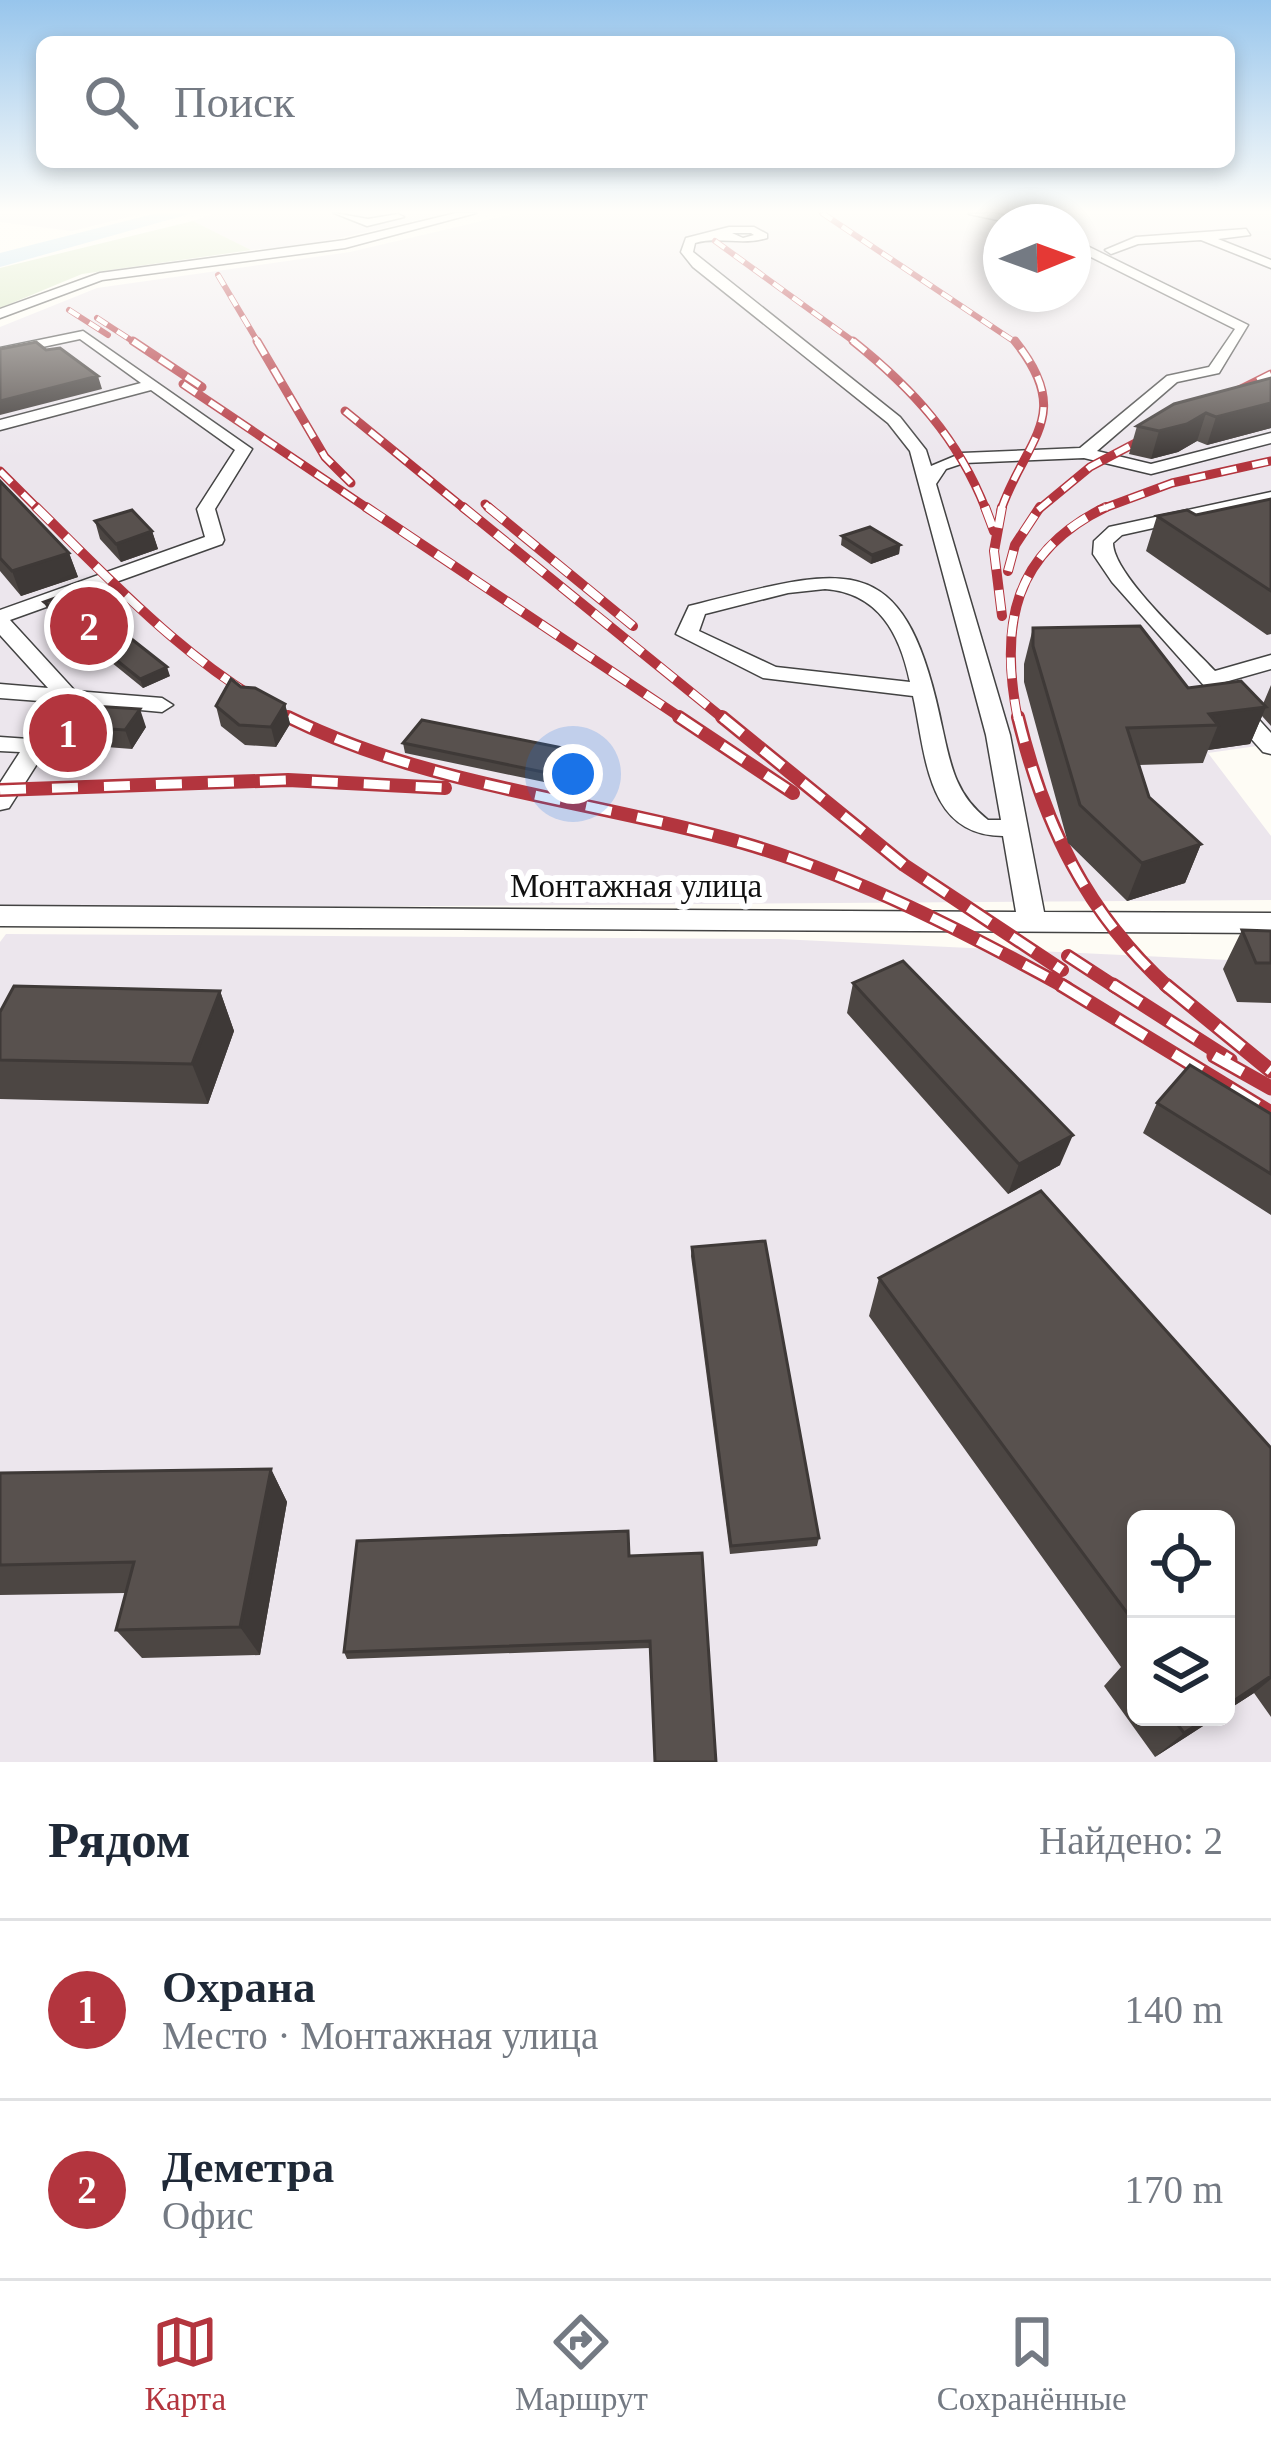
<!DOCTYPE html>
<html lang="ru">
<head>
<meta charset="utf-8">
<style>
  :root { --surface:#fff; --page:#f2f2f3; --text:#1f2937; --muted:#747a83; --line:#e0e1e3; --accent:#b3353e }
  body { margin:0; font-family:"Times New Roman",serif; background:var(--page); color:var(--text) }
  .controls { position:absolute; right:36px; bottom:36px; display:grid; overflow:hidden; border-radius:18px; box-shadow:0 6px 18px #0003 }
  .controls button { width:108px; height:108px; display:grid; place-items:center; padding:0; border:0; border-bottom:3px solid var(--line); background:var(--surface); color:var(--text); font:60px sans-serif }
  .compass { position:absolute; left:983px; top:204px; width:108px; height:108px; border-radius:50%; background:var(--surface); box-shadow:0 6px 18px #0003; rotate:89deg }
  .you { position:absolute; left:573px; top:774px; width:42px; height:42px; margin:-30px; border:9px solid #fff; border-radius:50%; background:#1a73e8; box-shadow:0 0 0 18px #1a73e833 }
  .badge { display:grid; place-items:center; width:78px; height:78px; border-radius:50%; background:var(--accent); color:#fff; font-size:39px; font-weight:700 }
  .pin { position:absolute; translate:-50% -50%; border:6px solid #fff; box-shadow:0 3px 12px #0006 }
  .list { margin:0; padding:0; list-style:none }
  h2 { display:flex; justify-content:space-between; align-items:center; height:156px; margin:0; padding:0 48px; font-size:51px }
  h2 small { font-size:39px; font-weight:400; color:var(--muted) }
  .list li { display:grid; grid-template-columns:78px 1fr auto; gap:36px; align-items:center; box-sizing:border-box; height:180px; padding:0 48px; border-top:3px solid var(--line) }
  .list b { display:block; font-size:45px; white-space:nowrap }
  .list p { margin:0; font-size:39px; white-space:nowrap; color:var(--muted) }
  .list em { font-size:39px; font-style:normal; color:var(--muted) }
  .icon { flex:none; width:66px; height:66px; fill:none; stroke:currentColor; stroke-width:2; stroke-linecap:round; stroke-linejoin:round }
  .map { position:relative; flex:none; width:1271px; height:1762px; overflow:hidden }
  .search { position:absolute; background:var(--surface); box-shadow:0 6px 18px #0003; left:36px; right:36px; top:36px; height:132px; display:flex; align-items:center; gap:30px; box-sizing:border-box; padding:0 42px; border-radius:18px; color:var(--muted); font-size:45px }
  .sheet { height:516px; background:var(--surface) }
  nav { display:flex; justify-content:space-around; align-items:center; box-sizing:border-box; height:168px; border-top:3px solid var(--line); background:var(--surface); font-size:33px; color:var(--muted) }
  nav a { display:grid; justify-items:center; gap:6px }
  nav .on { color:var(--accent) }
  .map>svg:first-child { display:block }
</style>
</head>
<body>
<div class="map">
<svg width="1271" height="1762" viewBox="0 0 1271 1762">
  <rect width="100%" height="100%" fill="#fefcf5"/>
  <path fill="#ece6ed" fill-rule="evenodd" d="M0,213H145L72,231L0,222Z
    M215,213H449L309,245L251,250L193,221Z
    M516,213H1271V744L1208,753L1271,836V900L0,909V327L97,288L350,252ZM1001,222H1073V294H1001Z
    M6,934L779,939L1271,962V1762H0V942ZM1136,1519H1226V1717H1136Z"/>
  <path fill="#d5e6c0" d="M193,221L251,250L82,274L0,308V268Z"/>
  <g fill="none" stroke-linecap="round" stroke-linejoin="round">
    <path fill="#bedff1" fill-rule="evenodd" d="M157,213H193L0,267V253Z"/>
    <g stroke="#434343" stroke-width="3">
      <path id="minor" d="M334,213L368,219L398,214L404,217L367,226Z
        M456,213H476L345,248L102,280L0,318V309L100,273L345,240Z
        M993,213L1037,222H1007L969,214Z
        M754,227L767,234V238C741,246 720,236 695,243L693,252L900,417L926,450L931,466L962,453L1080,448L1167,376L1209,367L1235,329L1073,248V239L1248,325L1219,373L1177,382L1097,451L1151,464L1271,433V443L1151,474L1084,458L964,463L946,469L936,484L1010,735L1044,912L1271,913V933L0,926V906L1016,912L1003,836C926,836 926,754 913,696L763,678L676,634L689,606C849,566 905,542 943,731C951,768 957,796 988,820H1001L986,735L910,451L888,423L693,267L681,252L686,238L729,227ZM732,233H751L754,235L743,238ZM825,589C879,593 900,634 910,682L776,667L699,631L705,614L788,593Z
        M1246,229L1250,235L1218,239L1271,260V268L1201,240L1138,244L1111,254L1105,250L1136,237Z
        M83,331L252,449L215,509L224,540L222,544L10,620L75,691L162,698L173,705L162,712L75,704L9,808L0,810V783L20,752L0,751V737L29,739L53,702L0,698V684L48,688L0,635V610L205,537L197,509L235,450L151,390L0,430V420L141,383L80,339L0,356V348Z
        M1271,492V502L1122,535L1113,543C1113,575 1191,645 1215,671L1271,655V669L1225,682L1271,733V754L1263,752L1112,582L1093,554L1094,541L1109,527Z"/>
    </g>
    <use href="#minor" fill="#fff" fill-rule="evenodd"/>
    <g stroke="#b3353e" stroke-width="6">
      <path id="rail-far4" d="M822,213L1018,344
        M715,241L857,344
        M218,275L259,344
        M69,310L108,335
        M97,318L137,344"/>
    </g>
    <g stroke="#b3353e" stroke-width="9">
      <path id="rail-far3" d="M133,341L202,387
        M257,341L325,457L351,483
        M853,341C913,389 958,438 986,510
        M183,384L370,510
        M1229,395L1271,374
        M345,411L466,510
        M0,471L39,510
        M485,504L492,510
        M1001,510C1026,438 1075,416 1015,341
        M1038,510L1090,467L1164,428
        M1099,510L1172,483L1271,461"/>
    </g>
    <g stroke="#b3353e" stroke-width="10">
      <path id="rail-far2" d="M36,507C114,584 194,670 294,720
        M366,507L684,720
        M463,507L725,720
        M488,507L633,626
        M985,507L994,531
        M1002,507L994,551L1002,616
        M1008,571L1015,545L1040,507
        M1018,720C999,625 1013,552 1106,507"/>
    </g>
    <g stroke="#b3353e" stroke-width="14">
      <path id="rail-far1" d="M288,717C432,788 590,799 743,843C857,876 963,931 1067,988
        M679,717L793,793
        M722,717L904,865L1062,970
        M1018,717C1044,824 1086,913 1169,988
        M0,790L288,780L445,788
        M1068,956L1117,988"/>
    </g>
    <g stroke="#b3353e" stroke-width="15">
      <path id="rail" d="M1061,985L1271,1113
        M1113,985L1230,1060
        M1166,985L1271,1071
        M1214,1056L1271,1088"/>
    </g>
    <use href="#rail-far4" stroke="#fff" stroke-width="4.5" stroke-dasharray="12" stroke-linecap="butt"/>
    <use href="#rail-far3" stroke="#fff" stroke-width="6" stroke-dasharray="16" stroke-linecap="butt"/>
    <use href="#rail-far2" stroke="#fff" stroke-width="8" stroke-dasharray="21" stroke-linecap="butt"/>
    <use href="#rail-far1" stroke="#fff" stroke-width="9" stroke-dasharray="26" stroke-linecap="butt"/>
    <use href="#rail" stroke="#fff" stroke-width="10" stroke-dasharray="33" stroke-linecap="butt"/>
  </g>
  <path fill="#4c4643" d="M1271,378V428L1207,445L1197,441L1178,452L1151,459L1129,454L1137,426Z
    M0,481L69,553L78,577L21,596L0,571Z
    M1271,499V634L1267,635L1146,551L1157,516L1196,515Z
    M95,521L152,531L158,549L121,562L100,539Z
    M842,536L900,545L899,554L871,564L841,545Z
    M44,602L170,676L143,688L48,611Z
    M1033,628L1188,688L1263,704L1271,685V726L1262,716L1250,744L1208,750L1203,763L1139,765L1149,797L1201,844L1185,883L1127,901L1068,843L1024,682V664Z
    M241,687L285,704L290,724L276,747L245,745L221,726L216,706Z
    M48,725L146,727L132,749L55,743Z
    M403,743L564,758L549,783L405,753Z
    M1242,930L1271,931V1003L1237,1002L1223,969Z
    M853,983L1060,1165L1008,1194L847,1013Z
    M220,991L234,1031L208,1104L0,1099V1012Z
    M1157,1103L1271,1114V1215L1143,1133Z
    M692,1247L819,1538L817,1546L730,1554L691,1256Z
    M879,1278L1271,1448V1717L1254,1693L1226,1711V1519H1136V1717H1217L1155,1757L1104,1686L1121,1667L869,1316Z
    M271,1469L287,1502L260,1655L142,1658L116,1630L126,1593L0,1595V1473Z
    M702,1553L650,1648L347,1659L344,1652Z"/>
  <path fill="#3e3937" d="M98,376L102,389L0,415V401Z
    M1271,403V428L1207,445L1216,417Z
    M1206,413L1197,441L1178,452L1151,459L1159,431Z
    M152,531L158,549L121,562L116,544Z
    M900,545L899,554L871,564L872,555Z
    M69,553L78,577L21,596L12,571Z
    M167,667L170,676L143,688L140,679Z
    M285,704L290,724L276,747L271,727Z
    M1266,707L1250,744L1208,750L1218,725L1209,714Z
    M140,709L146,727L132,749L125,730Z
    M563,748L564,758L549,783L548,773Z
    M1201,844L1185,883L1127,901L1142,863Z
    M220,991L234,1031L208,1104L192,1064Z
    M1073,1135L1060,1165L1008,1194L1019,1164Z
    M271,1469L287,1502L260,1655L240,1627Z
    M1271,1676V1679L1254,1693L1226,1711V1706Z
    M1209,1717H1217L1155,1757L1184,1733Z"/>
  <path fill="#58514e" stroke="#3e3937" stroke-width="3" d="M36,342L46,350L60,348L98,376L0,401V349Z
    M1271,378V403L1216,417L1206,413L1187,424L1159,431L1137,426L1174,404Z
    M0,481L69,553L12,571L0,558Z
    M1271,499V591L1157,516L1187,510L1196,515Z
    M132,510L152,531L116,544L95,521Z
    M870,527L900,545L872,555L842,536Z
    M72,592L167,667L140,679L44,602Z
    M1140,626L1188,688L1241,681L1266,707L1209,714L1218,725L1127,728L1149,797L1201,844L1142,863L1080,805L1033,646V628Z
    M231,679L241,687L255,688L285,704L271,727L239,725L216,706Z
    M62,704L140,709L125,730L48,725Z
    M422,720L563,748L548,773L403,743Z
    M1242,930L1271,931V963H1256Z
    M903,961L1073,1135L1019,1164L853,983Z
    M14,986L220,991L192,1064L0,1060V1012Z
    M1190,1065L1271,1114V1174L1157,1103Z
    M1041,1191L1271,1448V1676L1226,1706V1519H1136V1625L879,1278Z
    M765,1241L819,1538L731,1546L692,1247Z
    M271,1469L240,1627L116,1630L134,1562L0,1565V1473Z
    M628,1531L629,1556L702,1553L716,1762H655L650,1641L344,1652L357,1541Z
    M1136,1654V1669L1129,1660Z
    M1172,1717H1209L1184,1733Z"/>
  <linearGradient id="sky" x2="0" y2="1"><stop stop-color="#97c5ec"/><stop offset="0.46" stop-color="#fffefa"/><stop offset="1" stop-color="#fffefa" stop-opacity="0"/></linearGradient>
  <rect width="1271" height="460" fill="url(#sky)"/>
  <g text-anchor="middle" stroke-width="12" stroke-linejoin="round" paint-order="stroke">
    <g font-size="33" fill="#101010" stroke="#fff">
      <text x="636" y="897">Монтажная улица</text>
    </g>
  </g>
</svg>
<div class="controls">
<button><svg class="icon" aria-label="locate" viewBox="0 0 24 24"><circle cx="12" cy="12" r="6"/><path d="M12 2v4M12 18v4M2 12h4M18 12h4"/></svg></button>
<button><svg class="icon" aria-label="layers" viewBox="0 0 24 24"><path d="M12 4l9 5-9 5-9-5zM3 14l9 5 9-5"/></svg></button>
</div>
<svg class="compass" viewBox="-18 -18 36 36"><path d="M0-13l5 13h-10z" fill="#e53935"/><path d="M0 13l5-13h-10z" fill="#747a83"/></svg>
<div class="you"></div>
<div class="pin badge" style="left:68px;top:733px">1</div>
<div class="pin badge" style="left:89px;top:626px">2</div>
<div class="search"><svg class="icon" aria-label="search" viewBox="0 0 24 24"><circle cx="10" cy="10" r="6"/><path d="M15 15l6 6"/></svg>Поиск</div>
</div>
<section class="sheet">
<h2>Рядом<small>Найдено: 2</small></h2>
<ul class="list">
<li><span class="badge">1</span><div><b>Охрана</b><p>Место · Монтажная улица</p></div><em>140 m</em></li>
<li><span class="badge">2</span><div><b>Деметра</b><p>Офис</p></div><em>170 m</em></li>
</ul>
</section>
<nav>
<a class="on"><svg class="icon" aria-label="map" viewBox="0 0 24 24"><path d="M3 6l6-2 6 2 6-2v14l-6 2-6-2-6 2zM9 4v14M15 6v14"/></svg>Карта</a>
<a><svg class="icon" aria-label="directions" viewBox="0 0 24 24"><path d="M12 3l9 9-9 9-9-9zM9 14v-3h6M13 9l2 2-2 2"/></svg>Маршрут</a>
<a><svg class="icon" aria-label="saved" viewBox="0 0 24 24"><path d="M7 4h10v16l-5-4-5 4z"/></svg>Сохранённые</a>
</nav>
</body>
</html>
